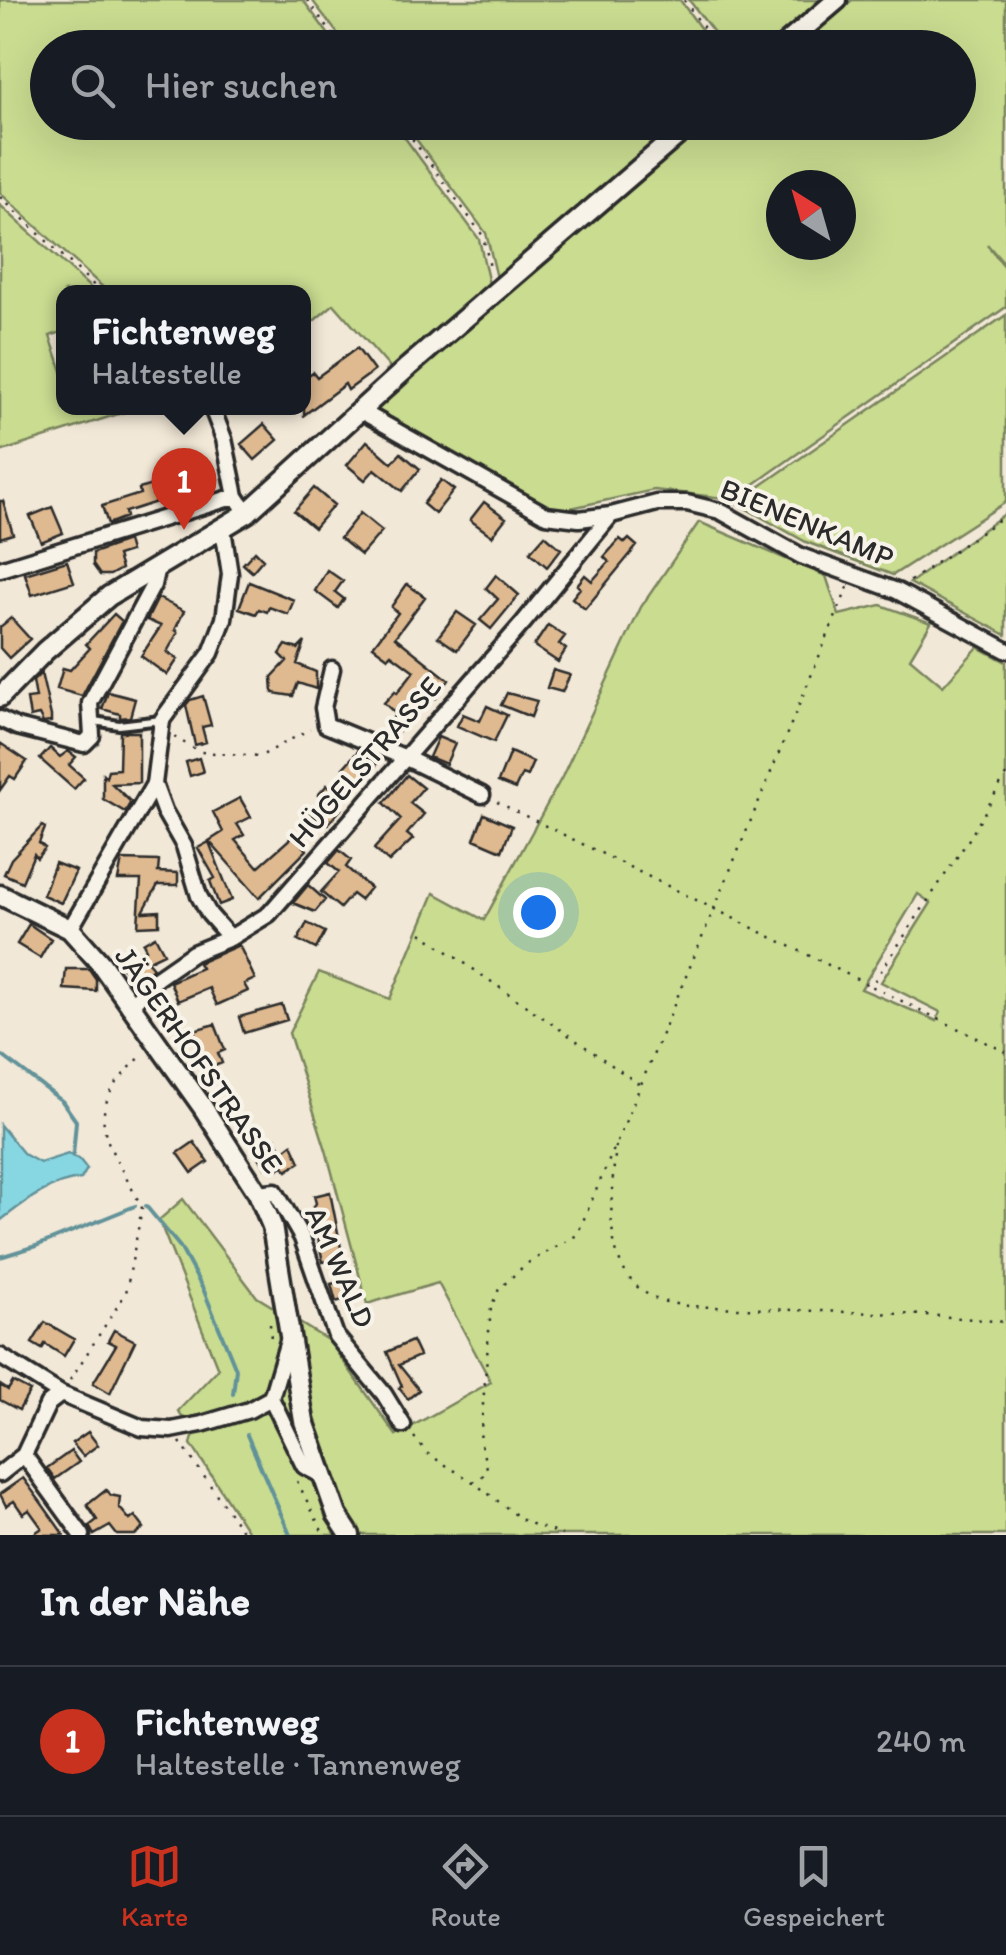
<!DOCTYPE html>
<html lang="de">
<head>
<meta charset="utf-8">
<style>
  :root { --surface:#171b24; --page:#242831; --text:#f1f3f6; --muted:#9ea1a6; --line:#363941; --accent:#c8321e }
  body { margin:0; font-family:Itim,sans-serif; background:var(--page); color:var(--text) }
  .compass { position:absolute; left:766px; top:170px; width:90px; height:90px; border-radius:50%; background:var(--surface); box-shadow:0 10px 40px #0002; rotate:323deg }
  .you { position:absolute; left:538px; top:912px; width:35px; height:35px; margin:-25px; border:8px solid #fff; border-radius:50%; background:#1a73e8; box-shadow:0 0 0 15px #1a73e833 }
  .badge { display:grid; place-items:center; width:65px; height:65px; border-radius:50%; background:var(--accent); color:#fff; font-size:32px; font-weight:700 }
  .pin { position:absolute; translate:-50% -82px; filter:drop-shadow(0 2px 5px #0008) }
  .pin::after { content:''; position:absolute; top:52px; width:35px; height:30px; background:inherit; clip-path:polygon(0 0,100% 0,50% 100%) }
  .popup { position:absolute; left:56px; top:285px; width:255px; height:130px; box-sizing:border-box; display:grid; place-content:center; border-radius:20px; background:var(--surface); filter:drop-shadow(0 2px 8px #0005); font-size:32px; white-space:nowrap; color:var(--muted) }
  .popup b { font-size:38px; color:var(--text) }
  .popup::after { content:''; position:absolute; left:50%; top:100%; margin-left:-20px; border:20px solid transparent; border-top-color:var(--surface) }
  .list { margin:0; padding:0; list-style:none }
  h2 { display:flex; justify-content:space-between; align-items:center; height:130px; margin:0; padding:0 40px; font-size:42px }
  h2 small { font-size:32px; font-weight:400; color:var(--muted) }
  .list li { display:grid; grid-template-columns:65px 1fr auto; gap:30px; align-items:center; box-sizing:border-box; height:150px; padding:0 40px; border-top:2px solid var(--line) }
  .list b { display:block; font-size:38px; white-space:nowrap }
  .list p { margin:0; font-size:32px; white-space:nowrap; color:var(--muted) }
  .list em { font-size:32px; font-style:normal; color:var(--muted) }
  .icon { flex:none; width:55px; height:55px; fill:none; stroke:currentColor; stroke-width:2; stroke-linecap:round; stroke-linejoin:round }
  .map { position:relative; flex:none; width:1006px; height:1535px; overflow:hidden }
  .search { position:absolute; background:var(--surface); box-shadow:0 10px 40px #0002; left:30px; right:30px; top:30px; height:110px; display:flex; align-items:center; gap:25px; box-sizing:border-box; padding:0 35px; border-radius:55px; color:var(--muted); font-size:38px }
  .sheet { height:280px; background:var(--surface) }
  nav { display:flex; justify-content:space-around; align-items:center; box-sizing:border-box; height:140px; border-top:2px solid var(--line); background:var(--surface); font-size:28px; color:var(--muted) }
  nav a { display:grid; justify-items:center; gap:5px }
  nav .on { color:var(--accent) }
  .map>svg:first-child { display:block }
</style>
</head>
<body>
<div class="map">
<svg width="1006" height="1535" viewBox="0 0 1006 1535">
  <rect width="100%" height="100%" fill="#f2e8d7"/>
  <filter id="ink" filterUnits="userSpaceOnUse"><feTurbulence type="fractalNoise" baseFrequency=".01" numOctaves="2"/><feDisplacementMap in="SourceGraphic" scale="20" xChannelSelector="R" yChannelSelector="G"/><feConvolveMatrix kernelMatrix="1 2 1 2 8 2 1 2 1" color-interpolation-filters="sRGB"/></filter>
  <g filter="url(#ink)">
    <path fill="#c9dc90" stroke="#7a845e" stroke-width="2.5" fill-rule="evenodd" d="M0,0H303L338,47L48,48V122L394,123L479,239L490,289L391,369L334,304L304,329V292H108L0,193Z
      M312,0H680L714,47H348Z
      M689,0H824L768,48L725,47Z
      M852,0H1006V266L987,244L1006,270V307L733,499L654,490L571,508L548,509L365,410L706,123L958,122V48L795,47ZM781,185H841V245H781Z
      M404,123H658L655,143L498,282L486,233Z
      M0,205L95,292H64V331L50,336L64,377V408H137L0,452Z
      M1006,315V502L893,575L806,542L736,503Z
      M1006,513V635L910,583Z
      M699,522L826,576L839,615L881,605L931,623L910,658L943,686L978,647L1006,662V1535H250L191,1444L194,1434L178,1411L218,1369L159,1220L183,1199L257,1297L329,1341L396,1435L491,1382L438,1283L367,1304L326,1150L289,1033L319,972L390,999L434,893L484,920L562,777L641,607ZM918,894L931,903L881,982L940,1012L937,1021L861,989Z"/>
    <path fill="#87d7e3" stroke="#629299" stroke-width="2.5" d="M0,1125L24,1154L40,1163L68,1154L80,1160L87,1169L81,1179C51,1181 23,1203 0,1221Z"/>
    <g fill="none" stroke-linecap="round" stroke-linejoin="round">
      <path stroke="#629299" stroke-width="4" d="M0,1054L62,1101L76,1121L73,1156
        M146,1206L180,1247L204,1291L236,1369L233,1394
        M0,1257L36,1246L135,1206
        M247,1435L290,1535"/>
    </g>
    <path fill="#dfba91" stroke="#2b2b2b" stroke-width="2.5" d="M357,348L374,371L348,390L345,384L304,415V378L313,372L317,377Z
      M264,424L278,440L255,460L241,444Z
      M367,441L392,463L401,453L420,469L402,491L375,469L365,480L347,465Z
      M205,463L210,481L189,488L183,469Z
      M441,480L454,490L435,514L423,504Z
      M161,482L166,499L125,512L126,517L108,524L102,506L140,494L139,489Z
      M314,488L334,505L314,528L294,511Z
      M0,501H3L13,534L0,538Z
      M484,502L506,518L492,536L470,520Z
      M52,507L63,533L41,542L30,516Z
      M360,513L382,531L361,555L340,538Z
      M545,535L561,549L547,567L530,552Z
      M620,539L625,543L629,539L637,546L585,609L572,598L580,588L577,585L585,575L592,581L609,562L604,557Z
      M127,541L130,552L117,556L121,569L110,575H100L93,565V553Z
      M255,551L263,559L252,572L243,564Z
      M67,561L74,582L32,595L25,574Z
      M327,570L343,581L335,592L344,599L338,608L315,591Z
      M496,575L519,595L491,629L480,620L498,599L486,588Z
      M249,582L294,600L288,614L269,607L267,612L259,609L256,614L239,608Z
      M407,584L425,597L395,637L449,680L436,698L431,695L399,731L389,723L396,714L384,703L395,691L397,693L414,671L391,654L388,657L373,646L398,613L391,607Z
      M158,598L184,611L175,630L178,632L167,652L178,659L167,675L141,656L161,626L147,620Z
      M457,612L476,625L457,650L438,637Z
      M114,614L122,621L82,696L57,689L63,668L70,670L90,648L86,644Z
      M11,618L30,639L9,658L0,648V627Z
      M548,625L565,636L559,644L566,649L558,662L534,646Z
      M305,642L297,664L316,672V689L298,683L293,696L273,693L272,677L287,661L280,654L286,645L298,649Z
      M553,670L570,675L562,692L547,688Z
      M41,673L51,716V722L43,723L39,715L30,717L27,699L36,698L33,681Z
      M108,692L135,699L130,717L120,718V714L102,709Z
      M507,693L537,701L531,717L501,705Z
      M203,696L211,725L202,727L206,742L195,745L186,705L190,700Z
      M487,706L507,715L494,742L457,726L463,714L480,721Z
      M120,732H139V783L112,784L131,802L125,812L103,799V774L106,777L108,770L119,769Z
      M438,737L455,744L446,764L429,757Z
      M0,743L27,761L15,779L10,776L0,790Z
      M50,748L60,757L68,751L76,757L69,765L84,778L74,789L40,759Z
      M359,750L377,764L360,783L343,768Z
      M510,752L533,762L527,776L522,774L515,789L498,782Z
      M199,758L203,772L190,776L186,762Z
      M407,775L423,788L410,803L424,814L407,834L413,839L389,862L374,849L401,819L384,803Z
      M327,785L337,794L332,801L341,809L328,824H324L310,812L322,798L318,795Z
      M240,798L251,817L237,824L244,835L235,840L258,867L294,835L307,850L259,898L209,841L223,832L213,812Z
      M484,814L512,826L502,851L474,839Z
      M42,826L45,828L39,843L45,848L37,858L34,854L22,882L4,874L11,859Z
      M209,842L232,900L219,905L210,881L215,878L198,848Z
      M339,850L351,860L346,867L370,888L360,900L352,894L340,908L321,892L339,872L328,863Z
      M122,860L159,861L158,872L178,873V885H158L143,912L159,911V925L138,926L141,880H118Z
      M55,863L76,871L61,903L43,895Z
      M308,885L325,900L315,912L293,903Z
      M307,923L325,932L316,949L298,940Z
      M29,924L51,939L40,958L17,944Z
      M155,936L164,953L147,961L153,968L132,985L131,973L123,968L146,949L143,943Z
      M239,945L255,979L244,984L248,991L217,1005L209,988L178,1001L170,982L201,968L198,963Z
      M66,969H89L96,979V991L64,989Z
      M282,1005L287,1020L244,1033L239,1017Z
      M215,1024L225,1050L218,1053L222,1063L207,1069L194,1030Z
      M275,1138L283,1151L292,1144L300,1162L287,1171L283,1165L278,1169L274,1162L265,1167L255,1150Z
      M194,1142L208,1162L192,1173L178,1153Z
      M330,1192L343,1258L323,1262L312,1210L316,1203L314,1196Z
      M348,1280L352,1297L336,1302L331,1284Z
      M45,1322L74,1339L64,1356L45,1344L42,1349L32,1343Z
      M114,1330L135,1341L110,1393L93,1383L116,1345L108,1341Z
      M412,1341L419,1356L399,1365L419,1390L408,1399L399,1388L402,1386L387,1352Z
      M13,1382L30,1391L19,1410L0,1400V1385L8,1390Z
      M88,1432L98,1445L83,1456L72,1443Z
      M71,1451L79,1462L55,1479L47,1468Z
      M23,1478L40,1501L64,1535H32L42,1528L29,1510L23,1514L14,1501L6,1506L0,1494Z
      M106,1490L110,1495L120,1497L119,1507L130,1520L135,1516L144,1528L135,1535H117L110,1526L94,1535L89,1526L97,1520L87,1505Z"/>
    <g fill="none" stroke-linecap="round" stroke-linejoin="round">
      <g stroke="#2b2b2b" stroke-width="14">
        <path id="lane" d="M94,721L119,725L161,720"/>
      </g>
      <g stroke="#2b2b2b" stroke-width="21">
        <path id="street" d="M212,408L224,439L236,496
          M361,411L546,515L579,519L611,515L657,503H687L720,511L801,556L897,591L1006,650
          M223,529L230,574L224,619L211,653L162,720L154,784L164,811L184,846L199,896L209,914L230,938
          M0,569L236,496L247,513
          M332,669L323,708L326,725L406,758L482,795
          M0,719L17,727L84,744L92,736L90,703L153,585L157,567
          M70,929L154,784
          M129,1007L157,978L193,953L230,938L269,914L523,623L611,515
          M258,1193L275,1191L302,1238L336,1336L384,1394L403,1425
          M0,1356L61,1394L142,1428L171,1430L202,1424L249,1410L271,1398L288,1341
          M271,1398L304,1466L323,1476
          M24,1455L82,1535
          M0,1474L24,1455L48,1404L61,1394"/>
      </g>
      <g stroke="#2b2b2b" stroke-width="25">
        <path id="secondary" d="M781,48L837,0
          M0,697L45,651L109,596L247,513L408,367L693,122
          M0,895L70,929L101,964L202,1106L258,1193L272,1226L304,1421L337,1515L350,1535"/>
      </g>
      <path stroke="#2b2b2b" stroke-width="2.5" stroke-dasharray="2.5 8" stroke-linecap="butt" d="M307,0L343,48
        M684,0L718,48
        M400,122L483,236L491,272
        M0,197L101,292
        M910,581L1006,515
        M174,737L200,752L261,756L310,729
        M1006,775L971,836L871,986L1006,1052
        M497,802L871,986
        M421,933L639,1084
        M617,1142L848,587
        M270,1324L271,1341
        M70,1380L126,1293L142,1208C110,1142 74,1116 143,1055
        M414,1437L428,1454L473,1482L524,1521L562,1535
        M180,1442L245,1535
        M297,1481L324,1535
        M473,1482L482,1477L487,1468L480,1441L491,1307L499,1289L526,1264L577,1235L616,1144C612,1194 597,1274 657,1299C666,1303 678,1304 687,1306L927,1315L1006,1322"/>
      <use href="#lane" stroke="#f7f3e8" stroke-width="6"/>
      <use href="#street" stroke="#f7f3e8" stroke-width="14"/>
      <use href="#secondary" stroke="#f7f3e8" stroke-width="18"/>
    </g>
  </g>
  <g text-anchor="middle" stroke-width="8" stroke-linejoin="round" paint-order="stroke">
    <g font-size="30" fill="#2b2b2b" stroke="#f7f3e8">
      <text transform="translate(807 523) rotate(23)" y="10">BIENENKAMP</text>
      <text transform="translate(365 762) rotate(-49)" y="10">HÜGELSTRASSE</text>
      <text transform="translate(199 1060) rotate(55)" y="10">JÄGERHOFSTRASSE</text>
      <text transform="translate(340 1267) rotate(66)" y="10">AM WALD</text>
    </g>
  </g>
</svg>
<svg class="compass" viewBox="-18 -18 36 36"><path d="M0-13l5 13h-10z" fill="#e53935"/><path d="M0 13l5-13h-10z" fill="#9ea1a6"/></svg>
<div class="you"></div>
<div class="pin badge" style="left:184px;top:530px">1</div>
<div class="popup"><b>Fichtenweg</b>Haltestelle</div>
<div class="search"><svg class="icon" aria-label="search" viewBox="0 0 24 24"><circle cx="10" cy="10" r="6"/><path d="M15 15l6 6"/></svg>Hier suchen</div>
</div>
<section class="sheet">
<h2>In der Nähe<small></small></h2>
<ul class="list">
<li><span class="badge">1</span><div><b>Fichtenweg</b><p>Haltestelle · Tannenweg</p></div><em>240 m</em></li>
</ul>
</section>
<nav>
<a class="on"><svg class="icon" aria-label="map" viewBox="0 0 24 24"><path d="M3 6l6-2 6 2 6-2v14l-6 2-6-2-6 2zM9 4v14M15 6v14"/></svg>Karte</a>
<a><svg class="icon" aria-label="directions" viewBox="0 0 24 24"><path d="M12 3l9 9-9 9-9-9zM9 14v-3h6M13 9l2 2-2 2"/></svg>Route</a>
<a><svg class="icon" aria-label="saved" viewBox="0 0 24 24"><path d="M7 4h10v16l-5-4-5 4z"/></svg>Gespeichert</a>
</nav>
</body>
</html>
